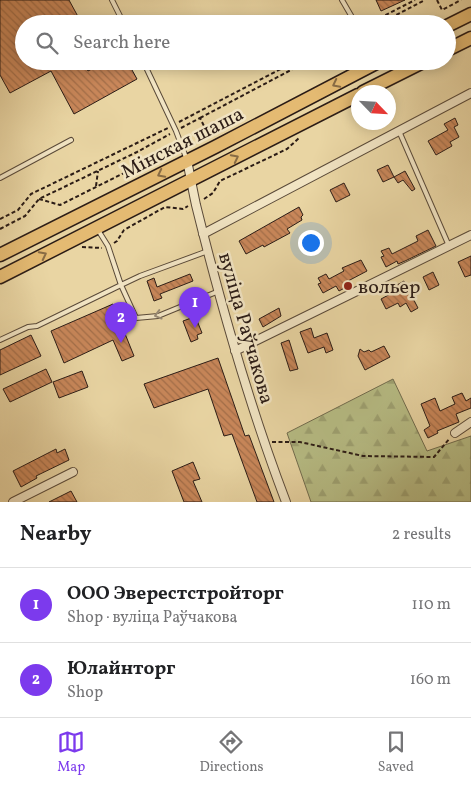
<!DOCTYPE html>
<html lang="en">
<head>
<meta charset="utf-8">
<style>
  :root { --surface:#fff; --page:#f2f2f2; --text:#202124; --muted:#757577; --line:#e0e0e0; --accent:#7c3aed }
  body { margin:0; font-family:Vollkorn,serif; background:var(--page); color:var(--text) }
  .compass { position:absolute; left:351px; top:85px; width:45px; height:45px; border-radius:50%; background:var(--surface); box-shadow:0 2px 12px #0003; rotate:115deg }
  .you { position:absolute; left:310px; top:242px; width:18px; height:18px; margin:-12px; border:4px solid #fff; border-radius:50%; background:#1a73e8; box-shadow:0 0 0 8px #1a73e833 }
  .badge { display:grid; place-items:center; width:32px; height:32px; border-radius:50%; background:var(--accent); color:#fff; font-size:16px; font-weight:700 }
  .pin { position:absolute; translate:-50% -41px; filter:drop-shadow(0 1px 2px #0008) }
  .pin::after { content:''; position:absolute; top:26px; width:18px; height:15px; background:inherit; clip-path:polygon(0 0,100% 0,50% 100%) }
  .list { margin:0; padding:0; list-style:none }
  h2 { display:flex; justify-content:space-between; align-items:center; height:65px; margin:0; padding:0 20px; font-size:21px }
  h2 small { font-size:16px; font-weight:400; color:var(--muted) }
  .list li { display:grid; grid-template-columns:32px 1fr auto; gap:15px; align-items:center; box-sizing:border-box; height:75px; padding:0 20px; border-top:1px solid var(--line) }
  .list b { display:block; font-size:19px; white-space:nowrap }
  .list p { margin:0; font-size:16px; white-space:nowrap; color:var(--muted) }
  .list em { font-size:16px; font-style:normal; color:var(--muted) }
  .icon { flex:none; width:28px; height:28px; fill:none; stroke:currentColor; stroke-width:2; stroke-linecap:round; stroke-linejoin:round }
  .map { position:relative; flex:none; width:471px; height:502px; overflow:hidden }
  .search { position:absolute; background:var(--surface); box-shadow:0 2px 12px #0003; left:15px; right:15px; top:15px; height:55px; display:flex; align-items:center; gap:12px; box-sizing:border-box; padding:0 18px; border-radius:28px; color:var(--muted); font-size:19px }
  .sheet { height:215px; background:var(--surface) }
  nav { display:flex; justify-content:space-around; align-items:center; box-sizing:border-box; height:70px; border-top:1px solid var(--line); background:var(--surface); font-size:14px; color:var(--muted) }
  nav a { display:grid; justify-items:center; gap:2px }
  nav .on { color:var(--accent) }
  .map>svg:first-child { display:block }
</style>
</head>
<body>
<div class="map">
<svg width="471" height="502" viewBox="0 0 471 502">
  <defs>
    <pattern id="forest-firs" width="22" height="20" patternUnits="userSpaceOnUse" patternTransform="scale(1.25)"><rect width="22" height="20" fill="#b7bd85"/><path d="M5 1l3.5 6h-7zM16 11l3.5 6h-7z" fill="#9ea272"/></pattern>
    <pattern id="building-back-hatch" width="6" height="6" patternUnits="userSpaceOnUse" patternTransform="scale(1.25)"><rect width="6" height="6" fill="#c9875a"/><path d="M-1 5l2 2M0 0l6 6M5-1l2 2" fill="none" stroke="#a36e49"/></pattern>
  </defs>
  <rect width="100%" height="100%" fill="#e9d5a3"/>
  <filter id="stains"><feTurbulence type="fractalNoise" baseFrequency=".004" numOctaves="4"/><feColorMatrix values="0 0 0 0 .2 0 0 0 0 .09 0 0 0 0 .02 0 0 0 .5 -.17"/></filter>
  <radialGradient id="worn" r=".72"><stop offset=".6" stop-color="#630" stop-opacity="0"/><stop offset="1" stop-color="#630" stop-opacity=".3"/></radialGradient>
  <path fill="url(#forest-firs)" stroke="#716c4e" d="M393,379L427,451L471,436V502H311L287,433Z"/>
  <path fill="url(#building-back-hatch)" stroke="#2b1c16" d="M0,0H69L82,24H24V61H83L88,71L107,61H127L137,79L74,114L51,71L10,93L0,75Z
    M376,0H405L381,11Z
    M455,118L458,125L454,127L459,137L450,142L452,146L436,155L428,141L448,130L444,124Z
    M388,165L394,177L383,182L377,170Z
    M405,171L415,189L412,191L403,180L398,183L394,177Z
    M344,183L350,195L336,202L330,190Z
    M299,207L303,215L301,217L302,220L287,229L290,233L264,247L263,245L246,254L239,241Z
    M428,230L436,246L405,261L398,264L397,261L386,267L381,257L384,256L381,251L389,248L392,254L418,241L416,236Z
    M471,256V275L465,277L458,262Z
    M361,260L367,271L348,281L350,285L339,291L336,286L323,293L318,284L321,283L318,278L326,274L329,279L344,271L342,268Z
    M433,272L439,285L429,290L423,277Z
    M190,274L193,281L160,294L162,298L154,301L147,281L154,278L157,287Z
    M404,281L418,308L411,312L406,303L400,307L398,303L386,309L381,299L394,292L392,290L398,287L397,285Z
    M113,304L134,356L122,361L113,340L64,363L51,331Z
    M279,308L281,316L263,327L259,319Z
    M194,317L196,318L202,333L197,335L198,339L191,342L183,321Z
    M311,328L314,338L327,333L333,350L326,353L324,347L308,353L300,332Z
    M31,335L41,356L0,375V350Z
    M289,340L298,369L290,371L281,343Z
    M384,346L390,357L365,370L358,356L360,349L364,352L369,350L371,352Z
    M218,358L245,436L249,435L274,502H257L232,434L224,436L208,389L154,408L144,384Z
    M46,369L52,382L10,402L3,389Z
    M82,371L88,387L59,398L53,382Z
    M462,393L466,401L471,398V408L456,414L459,422L437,431L438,433L428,438L424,430L430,426L421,404L435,398L440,411L455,404L452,397Z
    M56,449L57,453L65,449L69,460L36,476L37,478L21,487L13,471Z
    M193,462L200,479L193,481L202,502H184L172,471Z
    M71,491L77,502H49Z"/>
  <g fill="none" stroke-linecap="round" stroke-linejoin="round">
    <g stroke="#5a4a39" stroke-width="6">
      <path id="lane" d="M112,0L124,24
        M342,0L356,24
        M143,61L176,131L187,160
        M399,131L449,246
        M0,178L71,140
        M208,251L140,276L121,285L136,318L158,316L219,291
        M0,340L28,327L37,326L121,285L108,246L98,230"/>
    </g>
    <g stroke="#5a4a39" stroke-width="10">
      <path id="street" d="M187,160C190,175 193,191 196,205C221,306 249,405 286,502
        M203,234L471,93
        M235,351L471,235
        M455,433L471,422
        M13,502L73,472"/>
    </g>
    <g stroke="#2b1c16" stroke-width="15">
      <path id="primary" d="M447,26L471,14
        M447,50L471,38
        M363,92L425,61
        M0,255L215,147L380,61
        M0,277L358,95"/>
    </g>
    <path stroke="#2b1c16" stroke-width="2" stroke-dasharray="4 2.5" stroke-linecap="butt" d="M437,0L442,10L461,0
      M368,24L415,0
      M379,24L425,0
      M435,66L443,61
      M200,118L308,61
      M179,122L296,61
      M181,128L200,118L209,136
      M96,186L98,171
      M39,199L60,205L142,164
      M204,199L213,193L220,181L287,149L299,138
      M0,219L18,210L31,194L168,128
      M0,229L25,216L39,199L137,152L170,134
      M114,243L117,241L124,230L165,207L183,209L188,206
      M82,247L102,248
      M272,442H300L363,456L434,457L450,438"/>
    <use href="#lane" stroke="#f1e4c3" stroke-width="4"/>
    <use href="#street" stroke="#f1e4c3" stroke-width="8"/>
    <use href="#primary" stroke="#e4ba72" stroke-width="12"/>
  </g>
  <defs><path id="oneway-chevron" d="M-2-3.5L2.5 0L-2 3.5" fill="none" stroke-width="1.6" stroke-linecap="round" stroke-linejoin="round" transform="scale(1.25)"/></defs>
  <g stroke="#886b44">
    <use href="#oneway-chevron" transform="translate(336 84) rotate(153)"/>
    <use href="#oneway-chevron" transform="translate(235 158) rotate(-27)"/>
    <use href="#oneway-chevron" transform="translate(161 174) rotate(153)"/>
    <use href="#oneway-chevron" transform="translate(43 255) rotate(-27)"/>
  </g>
  <use stroke="#988a75" href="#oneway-chevron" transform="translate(158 315) rotate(165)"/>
  <circle fill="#8f2418" stroke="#f1e4c3" stroke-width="2" cx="348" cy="286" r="5"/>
  <g text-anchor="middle" stroke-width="5" stroke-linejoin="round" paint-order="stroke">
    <g font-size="20" fill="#2b1c16" stroke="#f1e4c3">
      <text transform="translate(182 142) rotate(-27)" y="7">Мінская шаша</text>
      <text transform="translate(247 328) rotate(74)" y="7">вуліца Раўчакова</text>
    </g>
    <g font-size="20" fill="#2b1c16" stroke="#f1e4c3" text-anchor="start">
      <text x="358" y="293">вольер</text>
    </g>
  </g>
  <rect width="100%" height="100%" filter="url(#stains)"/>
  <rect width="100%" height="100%" fill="url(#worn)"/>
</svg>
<svg class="compass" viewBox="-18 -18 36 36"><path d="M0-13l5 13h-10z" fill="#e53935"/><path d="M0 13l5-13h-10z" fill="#757577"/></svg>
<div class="you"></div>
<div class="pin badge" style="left:195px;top:328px">1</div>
<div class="pin badge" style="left:121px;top:343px">2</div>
<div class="search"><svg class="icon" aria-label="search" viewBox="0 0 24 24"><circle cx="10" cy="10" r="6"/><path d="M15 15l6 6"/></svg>Search here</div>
</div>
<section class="sheet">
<h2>Nearby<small>2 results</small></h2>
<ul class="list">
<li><span class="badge">1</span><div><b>ООО Эверестстройторг</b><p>Shop · вуліца Раўчакова</p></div><em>110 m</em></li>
<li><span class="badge">2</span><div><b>Юлайнторг</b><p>Shop</p></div><em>160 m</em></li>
</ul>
</section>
<nav>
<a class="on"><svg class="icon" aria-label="map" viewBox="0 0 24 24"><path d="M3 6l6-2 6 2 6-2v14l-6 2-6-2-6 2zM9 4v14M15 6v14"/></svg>Map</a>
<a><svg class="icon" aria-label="directions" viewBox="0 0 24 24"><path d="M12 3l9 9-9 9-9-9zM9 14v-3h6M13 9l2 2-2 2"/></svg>Directions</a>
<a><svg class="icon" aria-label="saved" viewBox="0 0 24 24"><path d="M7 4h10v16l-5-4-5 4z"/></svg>Saved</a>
</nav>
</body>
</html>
